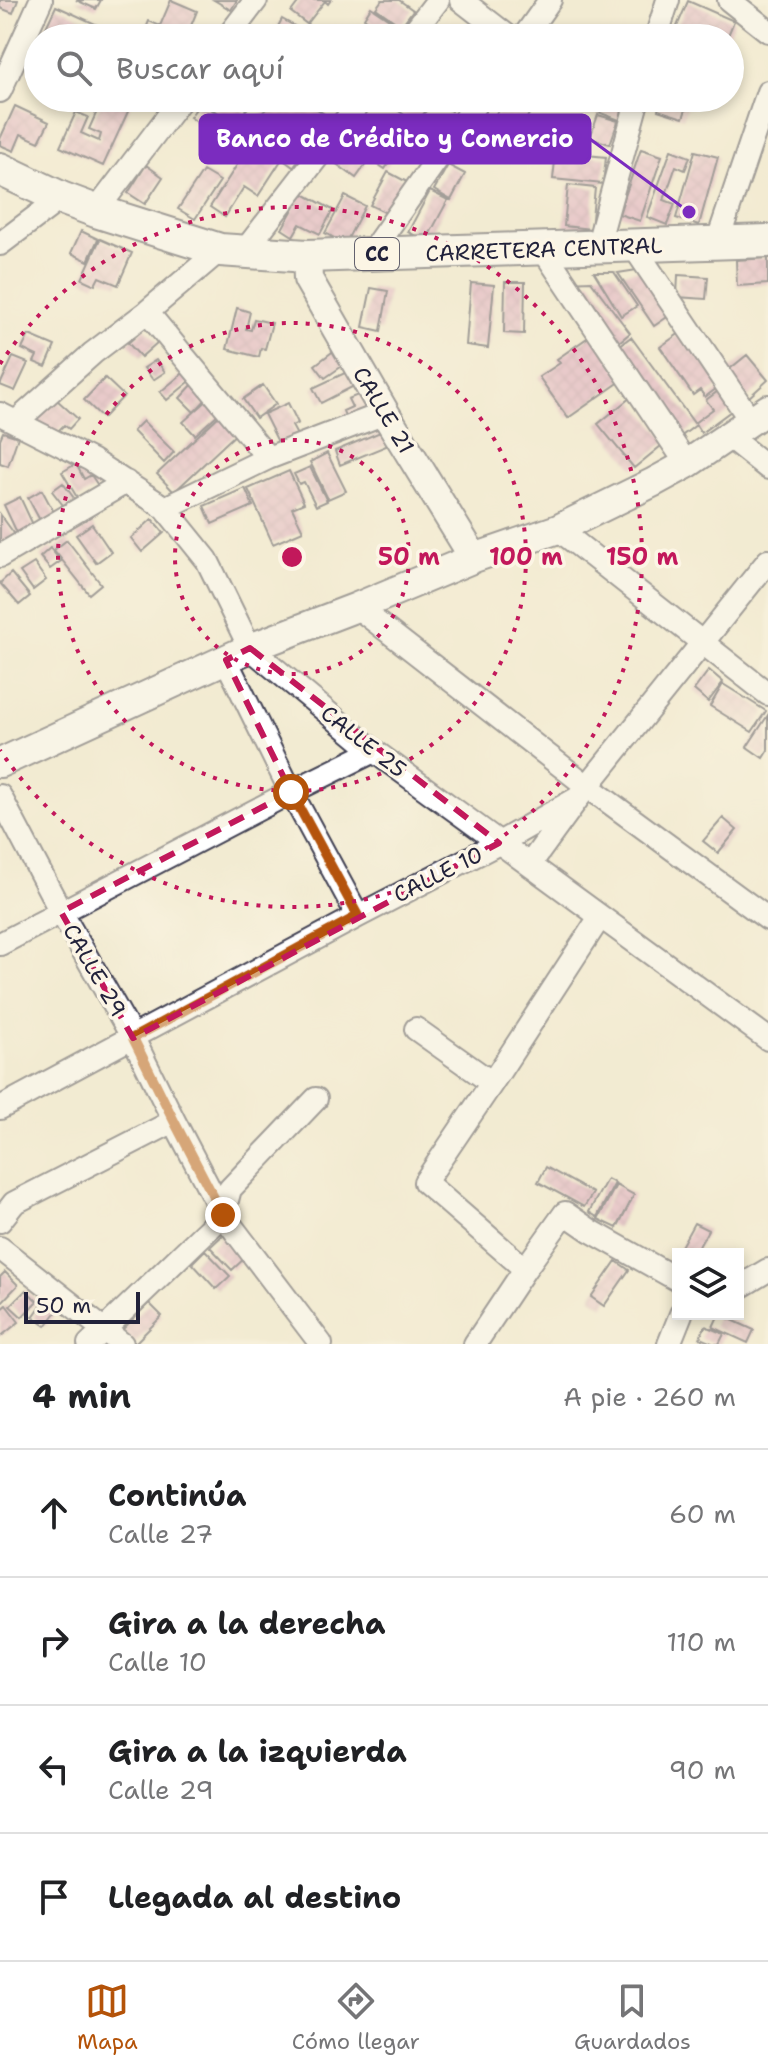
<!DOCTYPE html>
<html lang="es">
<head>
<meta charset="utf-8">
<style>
  :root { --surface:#fff; --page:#f2f2f2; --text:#202124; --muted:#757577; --line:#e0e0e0; --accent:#b45309 }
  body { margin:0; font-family:"Shantell Sans",sans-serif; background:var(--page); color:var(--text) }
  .controls { position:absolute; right:24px; bottom:24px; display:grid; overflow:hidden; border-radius:0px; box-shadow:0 4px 12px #0003 }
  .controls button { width:72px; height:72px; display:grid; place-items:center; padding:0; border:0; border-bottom:2px solid var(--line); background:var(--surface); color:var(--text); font:40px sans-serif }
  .scale { position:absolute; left:24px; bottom:20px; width:116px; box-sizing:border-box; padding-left:8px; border:4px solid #22223b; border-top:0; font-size:22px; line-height:28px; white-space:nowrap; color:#22223b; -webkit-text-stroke:6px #fcf5e5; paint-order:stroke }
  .stop { position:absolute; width:24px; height:24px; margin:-18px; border:6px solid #b45309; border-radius:50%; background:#fff }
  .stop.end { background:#b45309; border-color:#fff; box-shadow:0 2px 8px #0008 }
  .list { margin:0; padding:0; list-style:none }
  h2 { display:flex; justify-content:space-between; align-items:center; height:104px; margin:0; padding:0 32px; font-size:34px }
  h2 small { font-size:26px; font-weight:400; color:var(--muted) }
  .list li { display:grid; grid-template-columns:52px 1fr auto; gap:24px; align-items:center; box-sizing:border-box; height:128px; padding:0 32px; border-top:2px solid var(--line) }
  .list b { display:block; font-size:30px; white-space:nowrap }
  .list p { margin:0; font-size:26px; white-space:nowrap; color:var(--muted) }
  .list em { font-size:26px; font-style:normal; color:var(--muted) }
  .icon { flex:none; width:44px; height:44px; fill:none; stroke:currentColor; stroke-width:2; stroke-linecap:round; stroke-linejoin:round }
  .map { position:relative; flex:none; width:768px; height:1344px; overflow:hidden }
  .search { position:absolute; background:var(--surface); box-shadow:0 4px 12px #0003; left:24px; right:24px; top:24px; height:88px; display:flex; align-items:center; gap:20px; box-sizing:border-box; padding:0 28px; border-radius:44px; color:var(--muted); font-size:30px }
  .sheet { height:616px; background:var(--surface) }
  nav { display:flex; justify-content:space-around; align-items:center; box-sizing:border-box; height:112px; border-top:2px solid var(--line); background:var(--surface); font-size:22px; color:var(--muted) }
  nav a { display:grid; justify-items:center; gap:4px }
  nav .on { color:var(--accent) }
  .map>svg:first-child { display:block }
</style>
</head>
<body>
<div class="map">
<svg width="768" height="1344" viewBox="0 0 768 1344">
  <defs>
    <pattern id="building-cross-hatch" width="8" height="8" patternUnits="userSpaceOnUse" patternTransform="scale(2)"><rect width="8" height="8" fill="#dda2c1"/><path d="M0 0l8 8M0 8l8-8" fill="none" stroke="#bd8ba7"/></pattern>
  </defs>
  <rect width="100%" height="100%" fill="#fcf5e5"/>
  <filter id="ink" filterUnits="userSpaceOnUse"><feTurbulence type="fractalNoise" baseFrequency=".0125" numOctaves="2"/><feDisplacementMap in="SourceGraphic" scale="16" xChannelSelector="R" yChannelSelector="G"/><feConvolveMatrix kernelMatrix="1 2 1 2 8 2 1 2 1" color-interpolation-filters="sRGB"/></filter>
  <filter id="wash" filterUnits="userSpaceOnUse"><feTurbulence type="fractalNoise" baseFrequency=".006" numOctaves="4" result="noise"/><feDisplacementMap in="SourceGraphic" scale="32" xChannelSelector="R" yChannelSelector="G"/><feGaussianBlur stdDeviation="1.8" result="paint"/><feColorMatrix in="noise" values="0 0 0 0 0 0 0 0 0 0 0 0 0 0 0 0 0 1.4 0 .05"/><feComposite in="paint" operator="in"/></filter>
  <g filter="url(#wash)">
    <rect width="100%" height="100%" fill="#f2ebd2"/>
    <g id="blocks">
      <path fill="url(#building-cross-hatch)" d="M0,0H18L13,13L0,8Z
        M76,0H101L96,9Z
        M171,0L197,11L186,38H142L149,21L160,26Z
        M214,0H237L231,10Z
        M300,0H331L328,4L325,1L307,24L291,12Z
        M382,0H399L413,10L401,26L376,8Z
        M688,1L734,21L727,38H672Z
        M56,6L102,27L97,38L84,33L81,38H41Z
        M371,7L392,21L384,33L364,18Z
        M282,19L296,27L290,38H272Z
        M359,24L376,38H351L348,36Z
        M103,98H115L131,105L103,166L60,147L76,112L88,117L81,133L99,141L101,134L89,129Z
        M203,98H234L240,102L243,98H246L252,102L235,125L202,101Z
        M274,98H303L329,118L293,167L273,152L275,149L250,130Z
        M382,98H415L428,108L416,124Z
        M432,98H460L451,111Z
        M508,98H530L525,107Z
        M594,98H607L627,106L622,121L590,109Z
        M662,98H690L683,118L658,110Z
        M201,102L233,125L222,140L190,117Z
        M501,104L516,111L519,106L530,112L519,134L493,120Z
        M15,106L49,122L39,142L21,134L14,151L0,145V139Z
        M598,115L618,121L610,144L590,138Z
        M353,131L392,158L385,169L345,142Z
        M253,140L282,159L258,196L244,187L225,217L210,207Z
        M341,147L366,164L356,178L331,160Z
        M641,149L662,156L640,221L619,214Z
        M671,150L690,157L685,170L676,166L664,200L675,204L667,225L647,217Z
        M695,151L718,157L699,225L676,218Z
        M556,152L606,157L603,184L553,179Z
        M146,165L163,177L145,204L128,193Z
        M448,165L465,174L451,200L434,190Z
        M203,171L220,181L195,219L178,209Z
        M388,172L407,182L390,215L370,205Z
        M568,185L595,188L591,229L564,226Z
        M430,191L448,200L426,241L408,232Z
        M302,193L333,210L320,234L300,224L293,236L282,229Z
        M345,196L365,206L345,244L325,233Z
        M81,231L98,239L88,261L71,253Z
        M100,239L132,253L118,285L99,277L95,285L82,279Z
        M768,258V284L737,286L736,260Z
        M643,269L673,313L654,326L618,273Z
        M594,272H614L637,306L621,316Z
        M678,275L708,277L706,299L677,297Z
        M591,281L630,333L614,346L568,282Z
        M505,282H525L524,334L504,333Z
        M471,283L494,285L488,348L466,345Z
        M371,288L388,291L381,331L363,327Z
        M237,308L250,312L246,329L251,330L254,319L272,323L265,349L261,348L259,357L227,349Z
        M145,328L158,342L141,357L128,343Z
        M683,331L721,385L705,397L700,390L693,395L660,347Z
        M593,334L624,379L568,418L539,377L560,363L557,359Z
        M29,335L55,346L46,367L34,362L37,356L22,349Z
        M631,337L694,423L713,409L706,400L721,389L735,408L701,433L696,425L679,438L615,349Z
        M335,350L345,364L325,378L315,365Z
        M747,355L768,380L748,398L726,372Z
        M13,357L28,363L15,391L0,385Z
        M156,360L165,372L153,380L144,368Z
        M187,370L194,378L167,400L160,392Z
        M349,371L356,385L321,403L313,388Z
        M105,378L124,396L103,418L84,400Z
        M195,382L210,395L194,412L180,398Z
        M263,385L276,404L256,418L243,399Z
        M363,393L371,410L347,421L343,411L352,407L348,399Z
        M631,397L667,441L634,468L598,424Z
        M209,399L220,412L195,435L183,422Z
        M57,400L78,419L69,429L64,425L52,437L34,419L46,406L48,408Z
        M288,403L298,423L292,426L298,437L280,446L264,414Z
        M221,414L238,432L174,492L157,474Z
        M143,421L174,452L164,463L133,431Z
        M385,430L391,444L340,465L335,451Z
        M3,432L18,437L8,466L0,463V439Z
        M327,453L346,491L328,499L310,462Z
        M76,464L84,479L91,475L99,487L78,499L62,472Z
        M310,467L327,501L316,506L304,482L299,484L294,474Z
        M289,471L304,503L292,508L303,531L273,544L248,489Z
        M63,483L76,501L66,509L52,491Z
        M245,488L253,506L212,524L204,506Z
        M42,490L56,516L42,524L28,498Z
        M20,497L35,529L19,537L4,505Z
        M0,514L16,536L0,543Z
        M152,519L164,533L142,552L131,538Z
        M92,524L111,552L96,563L76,535Z
        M67,540L101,584L89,594L54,550Z
        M50,548L61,561L50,569L40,557Z
        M34,563L46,580L33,590L20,572Z
        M11,573L30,596L19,605L0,583Z
        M709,670L723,682L708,702L694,690Z
        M723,684L766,711L752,732L710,706Z
        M768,715V750L763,758L747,747Z
        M723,818L737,830L718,853L703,841Z
        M546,1167L593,1193L584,1207L538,1182Z
        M607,1179L615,1183L597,1217L589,1212Z
        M616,1185L634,1195L617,1228L598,1219Z
        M694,1223L708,1230L695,1254H678V1263L673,1261Z
        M225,1233L247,1256L232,1270L210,1247Z
        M205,1250L230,1276L216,1289L192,1263Z
        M616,1261L629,1270L604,1306L591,1297Z
        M5,1272L18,1285L0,1304V1277Z
        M26,1290L37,1301L22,1317L10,1306Z
        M45,1300L58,1310L46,1326L33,1317Z
        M149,1303L162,1316L135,1343L122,1330Z
        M6,1305L19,1322L0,1337V1310Z
        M719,1314L754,1330L748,1343L713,1327Z
        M705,1326L724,1334L719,1344H714L700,1338Z"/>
    </g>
  </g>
  <g filter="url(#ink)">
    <use href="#blocks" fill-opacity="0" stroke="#414052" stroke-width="2"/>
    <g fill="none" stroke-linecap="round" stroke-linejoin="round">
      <g stroke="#414052" stroke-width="26">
        <path id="minor" d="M461,0L510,38
          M729,0L768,31
          M227,38L256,0
          M409,38L438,0
          M523,38L550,0
          M656,38L668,0
          M0,91L41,0
          M96,211L182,98
          M717,243L768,92
          M0,244L61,198
          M634,247L751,421
          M542,248L687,464
          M597,248L638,98
          M243,253L363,98
          M370,254L480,98
          M147,312L268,458
          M0,414L91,460L165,508L207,560L250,648L374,751L768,1039
          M16,422L93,353L147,312L220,250
          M729,437L768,468
          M165,508L268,458L385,413
          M558,529L768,694
          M0,556L126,482
          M357,607L587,786L768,919
          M226,660L291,792L358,916
          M0,796L61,912L133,1038L174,1121L223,1215L321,1344
          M530,864L578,798L768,561
          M0,944L291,792L374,751
          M416,1029L492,1083
          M0,1108L358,916L499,843L578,798
          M0,1221L14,1203L174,1121
          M0,1248L122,1344
          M525,1269L425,1182L492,1083L600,917
          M738,1288L768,1270
          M89,1344L223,1215L230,1189L316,1099
          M475,1344L525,1269L565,1213L591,1231L678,1280
          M669,1344L681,1314"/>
      </g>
      <g stroke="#414052" stroke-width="32">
        <path id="major" d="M307,256L308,279L385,413L474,558
          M0,763L250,648L357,607L474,558L558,529L654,482L687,464L768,409"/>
      </g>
      <g stroke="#414052" stroke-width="36">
        <path id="highway" d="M0,169L61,198L96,211L220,250L307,256L768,241"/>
      </g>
      <use href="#minor" stroke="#fff" stroke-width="22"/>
      <use href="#major" stroke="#fff" stroke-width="28"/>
      <use href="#highway" stroke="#fff" stroke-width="32"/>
    </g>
  </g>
  <g fill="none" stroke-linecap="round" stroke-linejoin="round" filter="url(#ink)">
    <path stroke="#b45309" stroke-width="10" d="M223,1215L174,1121L133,1038L358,916L291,792"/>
  </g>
  <path d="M0 0H768V1344H0ZM250,648L499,843L133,1038L61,912L291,792L226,660Z" fill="#f2ebd2" fill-opacity=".55" fill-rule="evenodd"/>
  <path fill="none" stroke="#c2185b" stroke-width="6" stroke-dasharray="16 10" stroke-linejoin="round" d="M250,648L499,843L133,1038L61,912L291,792L226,660Z"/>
  <g fill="none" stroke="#c2185b" stroke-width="4" stroke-dasharray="4 8">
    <circle cx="292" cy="557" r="117"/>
    <circle cx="292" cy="557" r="234"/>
    <path d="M0 364A350 350 0 1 1 0 750"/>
  </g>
  <g text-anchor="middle" stroke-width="7" stroke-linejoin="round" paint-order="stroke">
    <rect fill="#fcf5e5" stroke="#63616e" stroke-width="2" x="355" y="238" width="44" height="32" rx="6"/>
    <g font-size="20" font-weight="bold" fill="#22223b">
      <text x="377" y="261">CC</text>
    </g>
    <g font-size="22" fill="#22223b" stroke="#fcf5e5">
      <text transform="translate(544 249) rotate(-2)" y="8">CARRETERA CENTRAL</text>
      <text transform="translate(384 410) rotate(59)" y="8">CALLE 21</text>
      <text transform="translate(364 741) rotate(38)" y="8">CALLE 25</text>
      <text transform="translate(438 874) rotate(-27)" y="8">CALLE 10</text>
      <text transform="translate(95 970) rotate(60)" y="8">CALLE 29</text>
    </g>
  </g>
  <circle cx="292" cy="557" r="12" fill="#c2185b" stroke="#fcf5e5" stroke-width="4"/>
  <g font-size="24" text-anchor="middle" font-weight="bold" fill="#c2185b" stroke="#fcf5e5" stroke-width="7" stroke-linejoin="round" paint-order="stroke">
    <text x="409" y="565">50 m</text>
    <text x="526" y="565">100 m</text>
    <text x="642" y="565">150 m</text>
  </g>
  <path fill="none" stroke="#7b2cbf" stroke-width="3" d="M689 212L590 139"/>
  <circle fill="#7b2cbf" stroke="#fcf5e5" stroke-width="3" cx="689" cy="212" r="8"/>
  <rect fill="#7b2cbf" stroke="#7b2cbf" stroke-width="3" x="200" y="115" width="390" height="48" rx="8"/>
  <g font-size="24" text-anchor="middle" font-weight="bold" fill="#fff">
    <text x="395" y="147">Banco de Crédito y Comercio</text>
  </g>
</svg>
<div class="controls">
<button><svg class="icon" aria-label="layers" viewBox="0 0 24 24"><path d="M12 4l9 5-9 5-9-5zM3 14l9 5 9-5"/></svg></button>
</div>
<div class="scale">50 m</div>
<div class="stop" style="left:291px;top:792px"></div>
<div class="stop end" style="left:223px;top:1215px"></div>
<div class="search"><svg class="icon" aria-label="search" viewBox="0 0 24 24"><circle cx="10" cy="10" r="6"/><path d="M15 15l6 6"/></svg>Buscar aquí</div>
</div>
<section class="sheet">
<h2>4 min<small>A pie · 260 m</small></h2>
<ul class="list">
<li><svg class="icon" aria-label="ahead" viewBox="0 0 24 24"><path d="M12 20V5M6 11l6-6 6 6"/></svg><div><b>Continúa</b><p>Calle 27</p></div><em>60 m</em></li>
<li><svg class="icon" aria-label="right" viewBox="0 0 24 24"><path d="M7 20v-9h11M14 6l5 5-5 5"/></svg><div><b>Gira a la derecha</b><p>Calle 10</p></div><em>110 m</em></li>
<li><svg class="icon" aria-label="left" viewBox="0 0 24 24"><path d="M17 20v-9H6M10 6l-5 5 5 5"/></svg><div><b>Gira a la izquierda</b><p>Calle 29</p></div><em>90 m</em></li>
<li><svg class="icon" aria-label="arrive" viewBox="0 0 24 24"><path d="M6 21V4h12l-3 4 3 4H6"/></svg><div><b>Llegada al destino</b></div></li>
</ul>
</section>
<nav>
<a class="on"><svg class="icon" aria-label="map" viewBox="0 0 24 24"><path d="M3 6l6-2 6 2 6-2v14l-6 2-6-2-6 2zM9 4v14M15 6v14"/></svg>Mapa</a>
<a><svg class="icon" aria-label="directions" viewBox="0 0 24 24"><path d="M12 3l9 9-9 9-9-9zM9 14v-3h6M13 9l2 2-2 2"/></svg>Cómo llegar</a>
<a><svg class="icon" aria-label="saved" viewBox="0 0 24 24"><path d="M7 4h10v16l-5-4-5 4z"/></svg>Guardados</a>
</nav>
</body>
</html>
